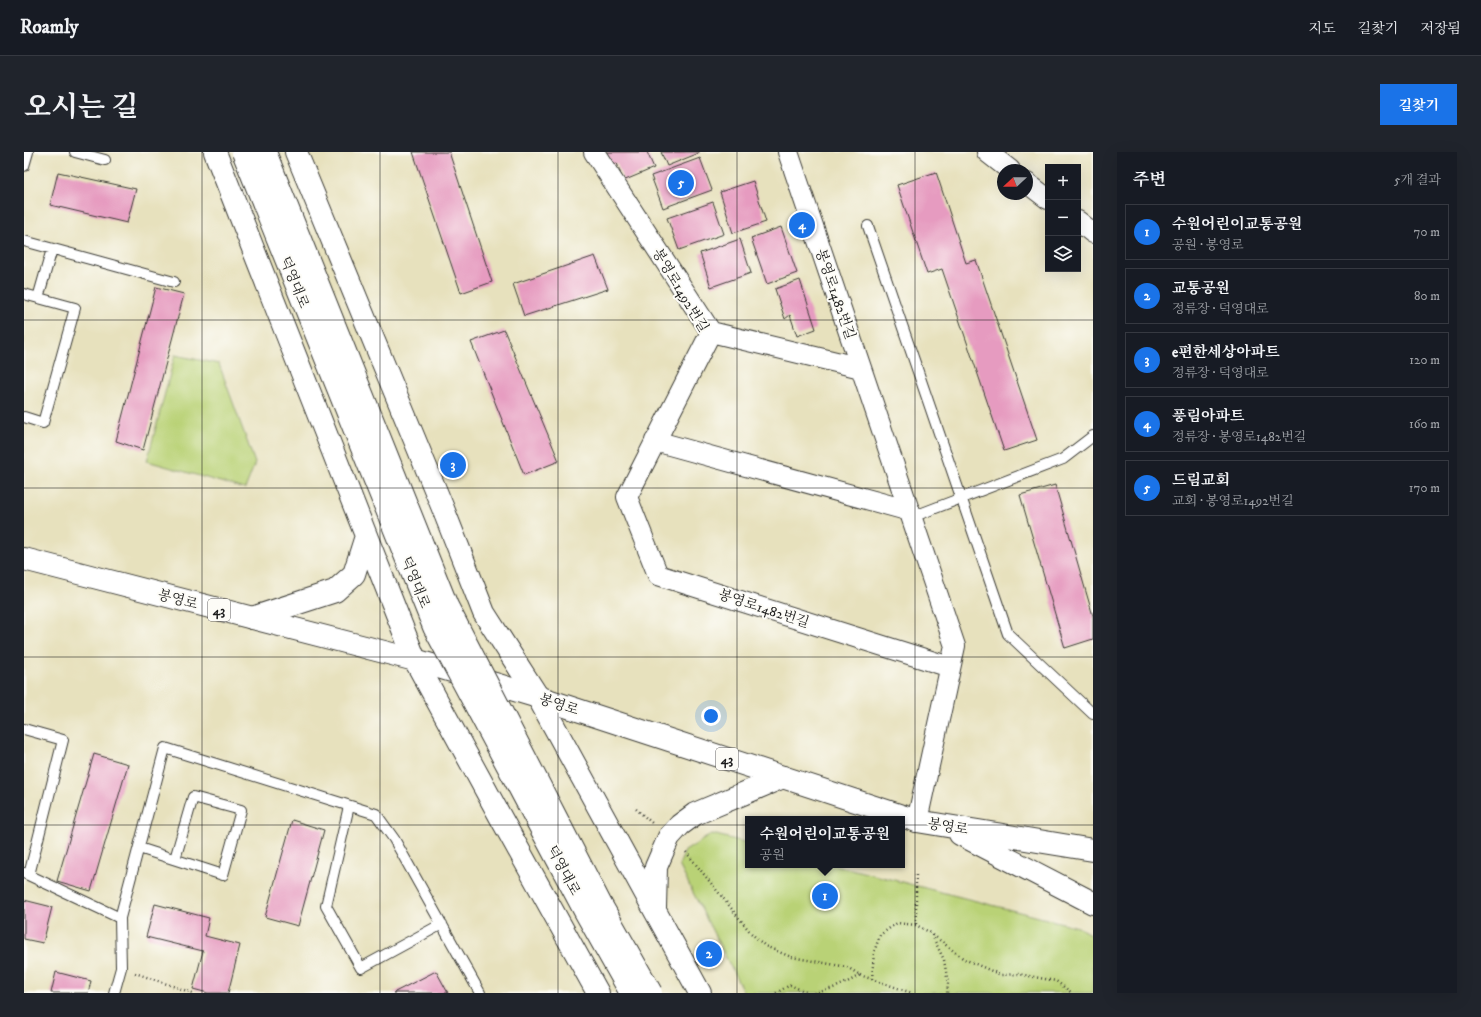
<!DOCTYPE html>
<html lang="ko">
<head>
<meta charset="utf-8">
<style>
  :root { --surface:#171b24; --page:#20242c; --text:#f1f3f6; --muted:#9ea1a6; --line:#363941; --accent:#1a73e8 }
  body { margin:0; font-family:"IM FELL DW Pica","Noto Serif KR",serif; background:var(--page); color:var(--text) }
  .controls { position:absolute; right:12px; top:12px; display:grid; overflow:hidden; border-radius:0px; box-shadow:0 4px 16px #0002 }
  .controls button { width:36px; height:36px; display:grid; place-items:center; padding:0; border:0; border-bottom:1px solid var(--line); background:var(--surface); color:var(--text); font:20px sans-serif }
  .compass { position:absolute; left:973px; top:12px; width:36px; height:36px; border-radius:50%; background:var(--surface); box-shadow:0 4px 16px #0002; rotate:248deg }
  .you { position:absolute; left:687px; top:564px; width:14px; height:14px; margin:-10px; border:3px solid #fff; border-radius:50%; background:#1a73e8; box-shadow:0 0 0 6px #1a73e833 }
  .badge { display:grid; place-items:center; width:26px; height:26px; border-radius:50%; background:var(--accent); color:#fff; font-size:13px; font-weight:700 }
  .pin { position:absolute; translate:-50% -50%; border:2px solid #fff; box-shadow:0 1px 4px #0006 }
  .popup { position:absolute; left:721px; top:664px; width:160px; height:52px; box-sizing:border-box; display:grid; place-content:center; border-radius:0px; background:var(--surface); filter:drop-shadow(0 1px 3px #0005); font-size:13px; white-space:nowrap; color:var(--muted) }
  .popup b { font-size:15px; color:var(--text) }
  .popup::after { content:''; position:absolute; left:50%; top:100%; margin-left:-8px; border:8px solid transparent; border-top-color:var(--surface) }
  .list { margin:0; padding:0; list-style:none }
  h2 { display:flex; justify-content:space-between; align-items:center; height:52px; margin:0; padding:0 16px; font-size:17px }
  h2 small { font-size:13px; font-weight:400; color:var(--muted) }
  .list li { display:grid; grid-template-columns:26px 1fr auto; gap:12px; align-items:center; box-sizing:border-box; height:56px; margin:0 8px 8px; padding:0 8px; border:1px solid var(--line); border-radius:0px }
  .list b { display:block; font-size:15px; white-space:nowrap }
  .list p { margin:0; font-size:13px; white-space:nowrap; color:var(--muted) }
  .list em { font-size:13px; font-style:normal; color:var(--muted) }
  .icon { flex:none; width:22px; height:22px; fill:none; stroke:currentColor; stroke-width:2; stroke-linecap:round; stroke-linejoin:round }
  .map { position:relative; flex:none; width:1069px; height:841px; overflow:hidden; border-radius:0px }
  header { display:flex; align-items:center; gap:24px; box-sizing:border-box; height:56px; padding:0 20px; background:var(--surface); border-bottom:1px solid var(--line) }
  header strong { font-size:19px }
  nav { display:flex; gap:22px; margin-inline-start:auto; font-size:14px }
  .intro { display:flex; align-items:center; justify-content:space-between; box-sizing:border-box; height:96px; padding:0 24px }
  h1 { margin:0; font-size:28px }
  .button { padding:10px 18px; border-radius:0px; background:var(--accent); color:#fff; font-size:14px; font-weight:700 }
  main { display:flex; gap:24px; padding:0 24px }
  aside { flex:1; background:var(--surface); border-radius:0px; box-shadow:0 4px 16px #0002 }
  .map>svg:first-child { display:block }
</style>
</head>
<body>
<header>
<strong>Roamly</strong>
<nav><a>지도</a><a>길찾기</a><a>저장됨</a></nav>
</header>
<div class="intro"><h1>오시는 길</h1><a class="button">길찾기</a></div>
<main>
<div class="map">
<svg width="1069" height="841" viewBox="0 0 1069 841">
  <rect width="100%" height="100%" fill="#fdfcf7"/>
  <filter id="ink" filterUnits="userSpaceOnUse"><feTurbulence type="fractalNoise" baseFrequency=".025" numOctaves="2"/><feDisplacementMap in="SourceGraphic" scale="8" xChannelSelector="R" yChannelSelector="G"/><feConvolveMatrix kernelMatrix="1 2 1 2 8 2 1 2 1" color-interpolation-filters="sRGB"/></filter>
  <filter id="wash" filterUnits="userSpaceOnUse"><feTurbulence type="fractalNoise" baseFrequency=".012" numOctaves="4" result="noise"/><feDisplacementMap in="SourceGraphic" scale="16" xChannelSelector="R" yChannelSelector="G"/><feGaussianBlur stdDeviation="0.9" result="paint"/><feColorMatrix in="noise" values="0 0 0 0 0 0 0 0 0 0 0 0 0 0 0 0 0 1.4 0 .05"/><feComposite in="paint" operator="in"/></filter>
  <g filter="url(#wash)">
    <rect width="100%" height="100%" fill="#e7e1bd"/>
    <path fill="#b9d276" stroke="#6a7749" d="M151,203L195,212L231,311L221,337L123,309Z
      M688,682L724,691V713H811L1054,775L1069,784V841H720L655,713L661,699Z"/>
    <g id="blocks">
      <path fill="#e69bc0" d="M389,0H425L468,130L437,141Z
        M582,0H623L630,16L599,29L593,11L587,13Z
        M637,0H675V1L643,14Z
        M676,6L688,38L639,56L627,24Z
        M34,20L112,37L103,71L26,53Z
        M912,20L942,111L952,108L1013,288L980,299L918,117L903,122L873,33Z
        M729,29L742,70L709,81L696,40Z
        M689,50L700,82L655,98L643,66Z
        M757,75L773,121L743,132L727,86Z
        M716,87L727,121L687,135L676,101Z
        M571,104L584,137L500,164L489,132Z
        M776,128L792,177L773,184L766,163L761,167L751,137Z
        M132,135L160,142L119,298L92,289Z
        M480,178L535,309L500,323L447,190Z
        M1031,333L1069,464V487L1041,496L996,343Z
        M70,602L104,612L67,739L33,729Z
        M268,668L300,678L274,774L241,765Z
        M0,748L28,755L19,791L0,787Z
        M131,752L185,766L181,784L216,793L204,841H184L169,837L179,799L122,785Z
        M412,819L424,841H369Z
        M32,820L67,829L64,841H27Z"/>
    </g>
  </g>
  <g filter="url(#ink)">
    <use href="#blocks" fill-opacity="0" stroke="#3a3a34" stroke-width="1"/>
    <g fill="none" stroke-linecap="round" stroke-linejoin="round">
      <g stroke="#3a3a34" stroke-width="12">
        <path id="service" d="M51,0L81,8
          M0,14L4,0
          M844,74L984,482L1069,562
          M0,89L150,130
          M0,142L51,156L19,271L0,265
          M14,146L28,97
          M888,365L1039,307L1069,284
          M0,577L39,588L5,723
          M325,654L302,754L337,816L418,772
          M115,696L199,723L217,658L169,645L151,707
          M0,721L96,766
          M90,841L97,816L96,766L141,596L352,662L370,687L456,841"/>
      </g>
      <g stroke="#3a3a34" stroke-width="22">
        <path id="minor" d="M570,0L687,180
          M764,0L931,494L893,669
          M963,0L986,18
          M1003,31L1024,47
          M1054,69L1069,81
          M687,180L603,345L634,423L926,515
          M687,180L837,216
          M631,289L886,359"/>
      </g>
      <g stroke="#3a3a34" stroke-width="24">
        <path id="secondary" d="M191,0L391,508L477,666L574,841
          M272,0L418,354L460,461L514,545L676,841
          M228,466L311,439L330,422L342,384
          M631,756L632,715L645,685L656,673L671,662L759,625"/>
      </g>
      <g stroke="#3a3a34" stroke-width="24">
        <path id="primary" d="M0,407L391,508L514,545L893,669"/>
      </g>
      <g stroke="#3a3a34" stroke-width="24">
        <path id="trunk" d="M893,669L1069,698
          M936,682L1069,751"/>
      </g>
      <path stroke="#3a3a34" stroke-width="2.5" stroke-dasharray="1 3" stroke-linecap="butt" d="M612,657L628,671
        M662,700L727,781L741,794L767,805L823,815L836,823C821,832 807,838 789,841
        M892,723V773
        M909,783L940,807L977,823L994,822L1032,829L1048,841
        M111,821L169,841
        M836,823L888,841
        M848,827L850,800L856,783L873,771L892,773L907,781L920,808L924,831L923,841
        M752,841L766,833L784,841"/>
      <use href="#service" stroke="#fff" stroke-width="10"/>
      <use href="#minor" stroke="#fff" stroke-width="20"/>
      <use href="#secondary" stroke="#fff" stroke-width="22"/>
      <use href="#primary" stroke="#fff" stroke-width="22"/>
      <use href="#trunk" stroke="#fff" stroke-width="22"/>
      <g stroke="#3a3a34" stroke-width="24" stroke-linecap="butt">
        <path id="secondary-bridge" d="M219,0L410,475L562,761L607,841
          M241,0L423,454L577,753L627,841"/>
      </g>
      <use href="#secondary-bridge" stroke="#fff" stroke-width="22"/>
    </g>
  </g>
  <path fill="none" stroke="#1c1c1c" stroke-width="1" stroke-opacity="0.55" d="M178,0V841M356,0V841M534,0V841M713,0V841M891,0V841M0,168H1069M0,336H1069M0,505H1069M0,673H1069"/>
  <g text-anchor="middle" stroke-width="4" stroke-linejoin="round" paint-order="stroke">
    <g fill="#fdfcf7" stroke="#605f5e" stroke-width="1">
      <rect x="184" y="447" width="22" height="22" rx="3"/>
      <rect x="692" y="596" width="22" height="22" rx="3"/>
    </g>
    <g font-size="13" font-weight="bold" fill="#1c1c1c">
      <text x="195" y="463">43</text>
      <text x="703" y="612">43</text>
    </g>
    <g font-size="14" fill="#1c1c1c" stroke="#fdfcf7">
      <text transform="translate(271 130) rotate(68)" y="5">덕영대로</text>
      <text transform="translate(657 138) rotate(59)" y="5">봉영로1492번길</text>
      <text transform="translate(812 142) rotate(71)" y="5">봉영로1482번길</text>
      <text transform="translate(392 430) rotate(68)" y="5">덕영대로</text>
      <text transform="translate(154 447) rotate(15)" y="5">봉영로</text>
      <text transform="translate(740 456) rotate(18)" y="5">봉영로1482번길</text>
      <text transform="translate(535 552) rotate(18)" y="5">봉영로</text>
      <text transform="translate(924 674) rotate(9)" y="5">봉영로</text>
      <text transform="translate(540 718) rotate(62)" y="5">덕영대로</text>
    </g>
  </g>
</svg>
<div class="controls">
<button>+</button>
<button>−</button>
<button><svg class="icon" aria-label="layers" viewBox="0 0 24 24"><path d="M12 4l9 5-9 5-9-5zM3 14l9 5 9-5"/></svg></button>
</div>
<svg class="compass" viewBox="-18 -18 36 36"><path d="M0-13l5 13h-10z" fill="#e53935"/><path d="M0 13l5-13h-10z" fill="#9ea1a6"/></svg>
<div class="you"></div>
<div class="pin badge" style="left:801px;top:744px">1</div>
<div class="popup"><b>수원어린이교통공원</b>공원</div>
<div class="pin badge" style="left:685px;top:802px">2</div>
<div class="pin badge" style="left:429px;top:313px">3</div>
<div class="pin badge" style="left:778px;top:73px">4</div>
<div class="pin badge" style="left:657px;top:31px">5</div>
</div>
<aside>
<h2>주변<small>5개 결과</small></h2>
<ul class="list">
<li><span class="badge">1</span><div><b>수원어린이교통공원</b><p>공원 · 봉영로</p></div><em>70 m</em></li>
<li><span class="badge">2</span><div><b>교통공원</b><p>정류장 · 덕영대로</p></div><em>80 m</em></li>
<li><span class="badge">3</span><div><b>e편한세상아파트</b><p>정류장 · 덕영대로</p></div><em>120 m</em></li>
<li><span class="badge">4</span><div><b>풍림아파트</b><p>정류장 · 봉영로1482번길</p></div><em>160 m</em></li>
<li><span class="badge">5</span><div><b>드림교회</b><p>교회 · 봉영로1492번길</p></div><em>170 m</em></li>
</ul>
</aside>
</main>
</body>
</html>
